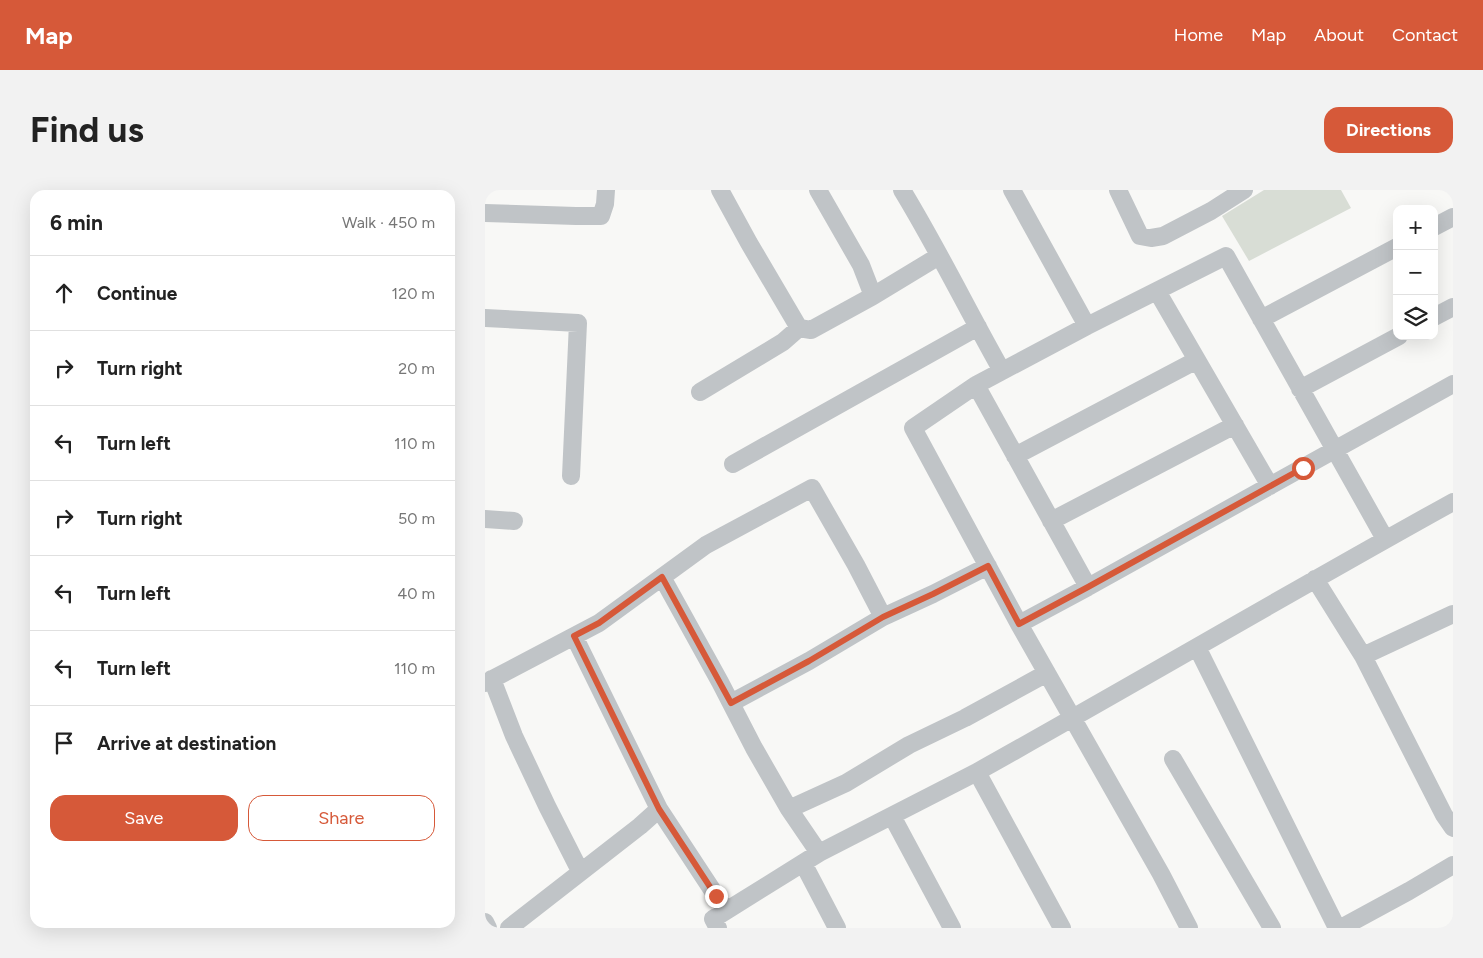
<!DOCTYPE html>
<html lang="en">
<head>
<meta charset="utf-8">
<style>
  :root { --surface:#fff; --page:#f2f2f2; --text:#222; --muted:#767676; --line:#e0e0e0; --accent:#d65939 }
  body { margin:0; font-family:Figtree,sans-serif; background:var(--page); color:var(--text) }
  .controls { position:absolute; right:15px; top:15px; display:grid; overflow:hidden; border-radius:10px; box-shadow:0 5px 20px #0002 }
  .controls button { width:45px; height:45px; display:grid; place-items:center; padding:0; border:0; border-bottom:1px solid var(--line); background:var(--surface); color:var(--text); font:25px sans-serif }
  .stop { position:absolute; width:15px; height:15px; margin:-11px; border:4px solid #d65939; border-radius:50%; background:#fff }
  .stop.end { background:#d65939; border-color:#fff; box-shadow:0 1px 5px #0008 }
  .list { margin:0; padding:0; list-style:none }
  h2 { display:flex; justify-content:space-between; align-items:center; height:65px; margin:0; padding:0 20px; font-size:21px }
  h2 small { font-size:16px; font-weight:400; color:var(--muted) }
  .list li { display:grid; grid-template-columns:32px 1fr auto; gap:15px; align-items:center; box-sizing:border-box; height:75px; padding:0 20px; border-top:1px solid var(--line) }
  .list b { display:block; font-size:19px; white-space:nowrap }
  .list em { font-size:16px; font-style:normal; color:var(--muted) }
  .actions { display:flex; gap:10px; padding:15px 20px }
  .actions a { flex:1; padding:11px 0; border:1px solid var(--accent); border-radius:15px; text-align:center; font-size:18px; color:var(--accent) }
  .actions .main { background:var(--accent); color:#fff }
  .icon { flex:none; width:28px; height:28px; fill:none; stroke:currentColor; stroke-width:2; stroke-linecap:round; stroke-linejoin:round }
  .map { position:relative; flex:none; width:968px; height:738px; overflow:hidden; border-radius:15px }
  header { display:flex; align-items:center; gap:30px; box-sizing:border-box; height:70px; padding:0 25px; background:var(--accent); color:#fff }
  header strong { font-size:24px }
  nav { display:flex; gap:28px; margin-inline-start:auto; font-size:18px }
  .intro { display:flex; align-items:center; justify-content:space-between; box-sizing:border-box; height:120px; padding:0 30px }
  h1 { margin:0; font-size:35px }
  .button { padding:12px 22px; border-radius:15px; background:var(--accent); color:#fff; font-size:18px; font-weight:700 }
  main { display:flex; gap:30px; padding:0 30px }
  aside { flex:1; background:var(--surface); border-radius:15px; box-shadow:0 5px 20px #0002 }
  .map>svg:first-child { display:block }
</style>
</head>
<body>
<header>
<strong>Map</strong>
<nav><a>Home</a><a>Map</a><a>About</a><a>Contact</a></nav>
</header>
<div class="intro"><h1>Find us</h1><a class="button">Directions</a></div>
<main>
<aside>
<h2>6 min<small>Walk · 450 m</small></h2>
<ul class="list">
<li><svg class="icon" aria-label="ahead" viewBox="0 0 24 24"><path d="M12 20V5M6 11l6-6 6 6"/></svg><div><b>Continue</b></div><em>120 m</em></li>
<li><svg class="icon" aria-label="right" viewBox="0 0 24 24"><path d="M7 20v-9h11M14 6l5 5-5 5"/></svg><div><b>Turn right</b></div><em>20 m</em></li>
<li><svg class="icon" aria-label="left" viewBox="0 0 24 24"><path d="M17 20v-9H6M10 6l-5 5 5 5"/></svg><div><b>Turn left</b></div><em>110 m</em></li>
<li><svg class="icon" aria-label="right" viewBox="0 0 24 24"><path d="M7 20v-9h11M14 6l5 5-5 5"/></svg><div><b>Turn right</b></div><em>50 m</em></li>
<li><svg class="icon" aria-label="left" viewBox="0 0 24 24"><path d="M17 20v-9H6M10 6l-5 5 5 5"/></svg><div><b>Turn left</b></div><em>40 m</em></li>
<li><svg class="icon" aria-label="left" viewBox="0 0 24 24"><path d="M17 20v-9H6M10 6l-5 5 5 5"/></svg><div><b>Turn left</b></div><em>110 m</em></li>
<li><svg class="icon" aria-label="arrive" viewBox="0 0 24 24"><path d="M6 21V4h12l-3 4 3 4H6"/></svg><div><b>Arrive at destination</b></div></li>
</ul>
<div class="actions"><a class="main">Save</a><a>Share</a></div>
</aside>
<div class="map">
<svg width="968" height="738" viewBox="0 0 968 738">
  <rect width="100%" height="100%" fill="#f8f8f6"/>
  <path fill="#d8ddd5" d="M779,0H856L866,18L764,71L737,26Z"/>
  <g fill="none" stroke-linecap="round" stroke-linejoin="round">
    <path stroke="#c0c4c7" stroke-width="18" d="M235,0L264,53L314,138
      M333,0L376,75L388,106
      M417,0C453,59 483,121 517,181
      M527,0L602,136L491,195L603,397L534,434L676,684L704,738
      M633,0L655,46L666,48L678,46L726,21L759,0
      M0,23L91,26H116L120,14L121,0
      M949,37L968,27
      M672,101L785,296
      M949,127L968,117
      M0,128L93,133L86,286
      M776,129L912,57
      M602,136L741,66L900,349
      M491,195L428,238L534,434
      M815,199L914,146
      M215,202L298,152L314,138L326,140L388,106L454,66
      M530,266L712,170
      M248,274L493,137
      M0,329L29,331
      M566,331L750,235
      M177,387L235,492L269,558L304,619L334,663
      M830,389L878,466L959,625L968,638
      M603,397L968,194
      M89,446L174,619L241,721
      M712,457L852,738
      M878,466L968,424
      M7,489L29,546L62,616L95,681
      M0,493L114,433L221,355L327,298L371,375L398,427
      M246,513L324,471L398,427L448,404L503,376
      M688,569L787,738
      M304,619L361,593L424,555L480,528L562,483
      M407,626L467,738
      M318,673L352,738
      M0,732L3,738
      M24,738L155,636L174,619
      M233,738L228,729L334,663L492,582
      M577,738L492,582C651,493 809,400 968,312
      M856,738L924,701L968,675"/>
  </g>
  <g fill="none" stroke-linecap="round" stroke-linejoin="round">
    <path stroke="#d65939" stroke-width="6" d="M231,706L174,619L89,446L114,433L177,387L246,513L324,471L398,427L448,404L503,376L534,434L603,397L818,278"/>
  </g>
</svg>
<div class="controls">
<button>+</button>
<button>−</button>
<button><svg class="icon" aria-label="layers" viewBox="0 0 24 24"><path d="M12 4l9 5-9 5-9-5zM3 14l9 5 9-5"/></svg></button>
</div>
<div class="stop" style="left:818px;top:278px"></div>
<div class="stop end" style="left:231px;top:706px"></div>
</div>
</main>
</body>
</html>
